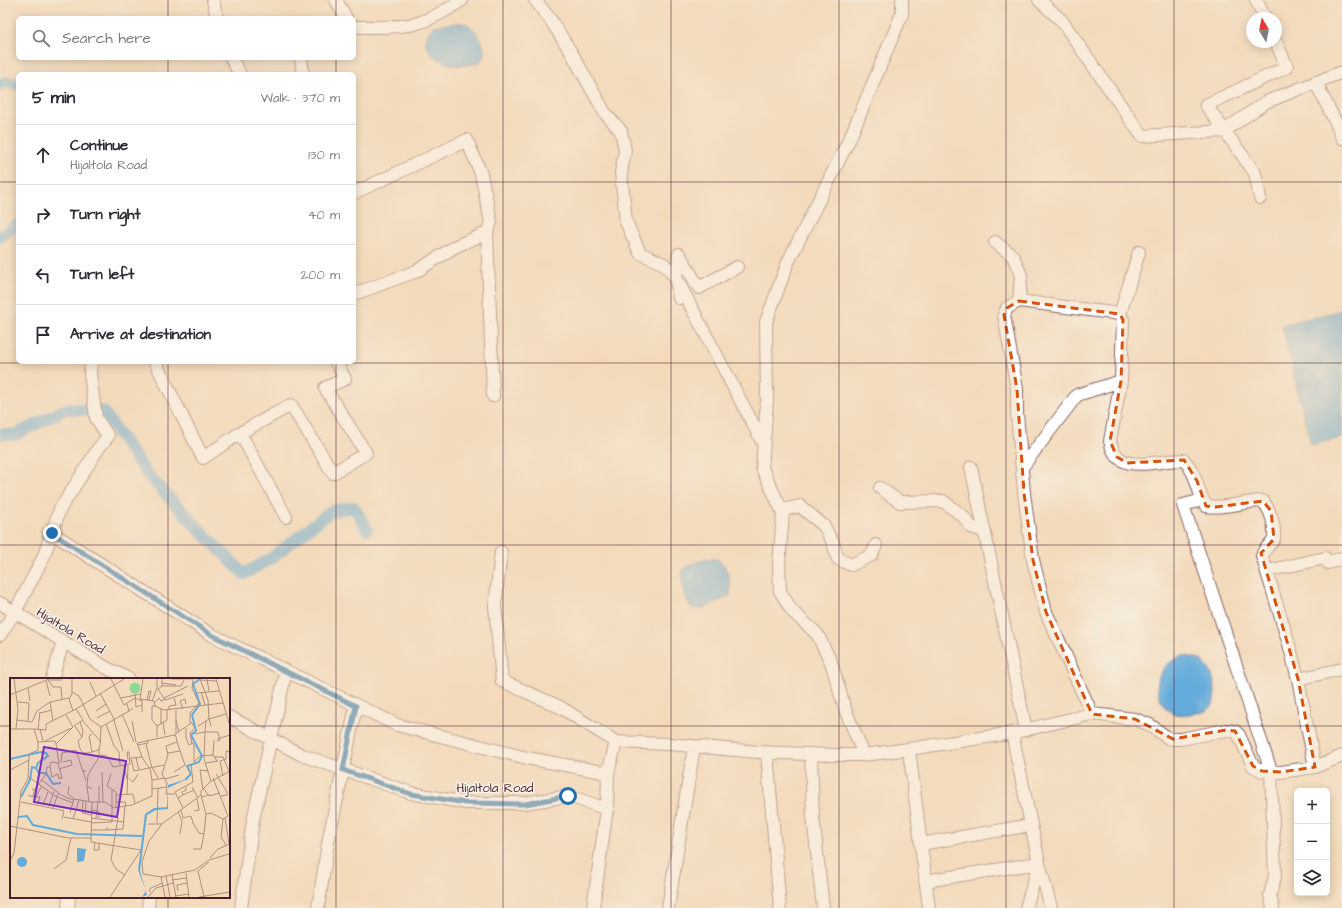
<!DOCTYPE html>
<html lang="en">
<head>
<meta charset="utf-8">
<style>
  :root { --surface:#fff; --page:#f7f7f7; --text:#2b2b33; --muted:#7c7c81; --line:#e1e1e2 }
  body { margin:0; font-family:"Architects Daughter",sans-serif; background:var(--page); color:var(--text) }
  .controls { position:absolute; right:12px; bottom:12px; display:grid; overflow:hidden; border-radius:6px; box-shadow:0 2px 10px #0003 }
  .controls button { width:36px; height:36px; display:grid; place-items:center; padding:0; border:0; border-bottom:1px solid var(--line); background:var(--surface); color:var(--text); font:20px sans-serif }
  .compass { position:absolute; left:1246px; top:12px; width:36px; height:36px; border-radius:50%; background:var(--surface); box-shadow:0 2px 10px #0003; rotate:350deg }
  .stop { position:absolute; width:12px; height:12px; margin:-9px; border:3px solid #1f6fb2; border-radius:50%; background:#fff }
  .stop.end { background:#1f6fb2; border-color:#fff; box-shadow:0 1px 4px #0008 }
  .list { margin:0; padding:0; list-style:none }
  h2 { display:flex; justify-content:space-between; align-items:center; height:52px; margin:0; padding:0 16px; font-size:17px }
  h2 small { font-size:13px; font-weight:400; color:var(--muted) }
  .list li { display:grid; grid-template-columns:26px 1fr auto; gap:12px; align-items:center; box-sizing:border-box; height:60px; padding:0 16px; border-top:1px solid var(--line) }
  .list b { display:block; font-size:15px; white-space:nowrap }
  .list p { margin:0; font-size:13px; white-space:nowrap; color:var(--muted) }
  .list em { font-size:13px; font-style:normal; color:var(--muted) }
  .icon { flex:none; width:22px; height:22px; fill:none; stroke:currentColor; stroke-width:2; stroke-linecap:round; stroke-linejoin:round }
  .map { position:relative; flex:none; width:1342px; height:908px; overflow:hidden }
  .search { position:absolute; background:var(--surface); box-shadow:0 2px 10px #0003; left:16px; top:16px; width:340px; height:44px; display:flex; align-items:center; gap:10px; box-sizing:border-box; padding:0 14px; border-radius:6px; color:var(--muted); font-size:15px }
  .panel { position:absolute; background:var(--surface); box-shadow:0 2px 10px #0003; left:16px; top:72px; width:340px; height:292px; border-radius:6px }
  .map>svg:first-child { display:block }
</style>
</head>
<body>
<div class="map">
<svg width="1342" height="908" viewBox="0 0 1342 908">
  <rect width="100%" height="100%" fill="#f7f3e8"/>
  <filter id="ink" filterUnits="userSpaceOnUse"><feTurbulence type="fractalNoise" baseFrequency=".025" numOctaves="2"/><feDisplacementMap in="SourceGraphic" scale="8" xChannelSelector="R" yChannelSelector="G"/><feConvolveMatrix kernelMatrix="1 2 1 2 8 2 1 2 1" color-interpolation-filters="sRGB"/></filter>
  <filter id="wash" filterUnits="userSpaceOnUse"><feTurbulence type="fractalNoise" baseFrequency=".012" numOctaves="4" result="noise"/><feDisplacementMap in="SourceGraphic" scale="16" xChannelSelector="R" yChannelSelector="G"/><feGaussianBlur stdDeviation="0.9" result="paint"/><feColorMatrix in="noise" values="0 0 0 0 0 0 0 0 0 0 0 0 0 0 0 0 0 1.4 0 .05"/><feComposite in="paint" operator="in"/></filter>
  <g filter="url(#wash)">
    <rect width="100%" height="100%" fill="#f3dabb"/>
    <path fill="#63abda" stroke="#566582" d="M457,23C461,23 466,23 470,26C477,31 488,48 483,58C482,60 480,61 479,63C472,64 461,67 454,65C434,60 416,46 433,26Z
      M1342,310V438L1311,445L1282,325Z
      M708,559C710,559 713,558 715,559C728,562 732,585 730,595C724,599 699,612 692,608C687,605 679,575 683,570C688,564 700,561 708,559Z
      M1182,656C1187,657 1195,657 1200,660C1213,668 1218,690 1213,704C1210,711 1201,713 1195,713C1189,714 1182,715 1176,714C1171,713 1167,709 1164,705C1150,686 1160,664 1182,656Z"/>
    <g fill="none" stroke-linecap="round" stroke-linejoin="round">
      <path stroke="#63abda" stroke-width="12" d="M0,84L7,82L18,85
        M0,237L18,224
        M0,434L15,435L66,409L103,411L146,473L200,530L244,574L272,558L331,511L354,507L367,529"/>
    </g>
  </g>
  <g filter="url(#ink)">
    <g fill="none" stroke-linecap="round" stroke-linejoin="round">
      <g stroke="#85605d" stroke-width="14">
        <path id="minor" d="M213,0L217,18
          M336,0L346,18
          M535,0L550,19L571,52L605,113L621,131L625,150L621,173L626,222L640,253L664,264L676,278L679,298
          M1039,0L1062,21L1142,136L1224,131L1266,102L1342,72
          M1256,0L1265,18
          M354,27C374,27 400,28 418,23C434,18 449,9 462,0
          M231,58L240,74
          M302,58L301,59L303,74
          M1316,83L1336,123L1342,138
          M354,193L467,140L481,174L491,222L487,233L456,246L417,271L354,294
          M1260,198L1255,173L1206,105L1287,67L1276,42
          M487,233L493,396
          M995,242L1013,256L1021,275L1019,301L1007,308L1004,315L1017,389V414L1024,493L1033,560L1046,612L1092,714
          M1139,252L1120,314L1123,320L1121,381L1110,441C1118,478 1157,459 1184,460C1198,474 1196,490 1206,506C1226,509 1244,501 1263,501C1272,513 1275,524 1274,539L1264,551L1262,556L1289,644L1298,679L1315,767
          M737,267L699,288L679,254L676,278L764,445
          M1019,301L1120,314
          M155,362L203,458L240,433L291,405L333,473L366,453L325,388L345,379L336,362
          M240,433L286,517
          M1023,466L1077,395L1121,381
          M971,467L1026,730
          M880,488L900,502L943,501L963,516L971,527L984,531
          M1203,500L1183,505L1271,771L1275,876L1270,895L1273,908
          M783,513L762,468L767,400L766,322L788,262L850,138L902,14V0
          M52,533L212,635L397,725L527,758L608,773
          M501,552L495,606L502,681L560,707L616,742
          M1267,571L1325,558L1328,563L1342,558
          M0,603L105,667L129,679
          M0,635L15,612L43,558L60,509L98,449L108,436L96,418L90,374L91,362
          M52,679L63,642
          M1298,679L1342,669
          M229,717L302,755L411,793L466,803H525L569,796L607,809
          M1012,733L1039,863L1026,908
          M767,753L780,908
          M811,754L813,816L823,908
          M864,755L845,709L831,662L817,634L792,611L780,591L779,565L783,513L787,509L800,506L824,526L833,543L838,559L851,565L872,555L876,545
          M921,844L1031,825
          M925,881L1039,863L1051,908
          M68,908L69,897
          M148,908L149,897
          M241,908L253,820L286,671
          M318,908L328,843L356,706
          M593,908L607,809L608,773L616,742L669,744L758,752L833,755H864L909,749
          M668,908L694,747
          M929,908L909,749L1012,733L1092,714L1135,719L1150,725L1168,738L1173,739H1181L1226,730L1235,731L1239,735L1253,766L1262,771L1281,772L1315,767L1342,756"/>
      </g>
      <use href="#minor" stroke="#fff" stroke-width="12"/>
    </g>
  </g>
  <g fill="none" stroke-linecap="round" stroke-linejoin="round" filter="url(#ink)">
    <path stroke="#1f6fb2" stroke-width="5" d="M52,533L212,635L356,706L343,770L411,794L466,803L525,804L568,796"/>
  </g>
  <path d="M0 0H1342V908H0ZM1019,301L1120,314L1123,320L1121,381L1110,441L1117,457L1127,463L1184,460L1197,481L1206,506L1216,507L1263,501L1271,511L1274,539L1261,553L1298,679L1315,767L1281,772L1262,771L1253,766L1235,731L1226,730L1173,739L1135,719L1092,714L1046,612L1033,560L1024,493L1017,389L1004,315L1007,308Z" fill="#f3dabb" fill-opacity=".55" fill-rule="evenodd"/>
  <path fill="none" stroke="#d8530f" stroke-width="3" stroke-dasharray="8 5" stroke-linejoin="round" d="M1019,301L1120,314L1123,320L1121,381L1110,441L1117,457L1127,463L1184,460L1197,481L1206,506L1216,507L1263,501L1271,511L1274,539L1261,553L1298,679L1315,767L1281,772L1262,771L1253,766L1235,731L1226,730L1173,739L1135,719L1092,714L1046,612L1033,560L1024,493L1017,389L1004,315L1007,308Z"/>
  <path fill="none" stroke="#4a1f2b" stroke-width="1" stroke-opacity="0.55" d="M168,0V18M336,0V18M503,0V908M671,0V908M839,0V908M1006,0V908M1174,0V908M168,58V74M336,58V74M0,182H18M354,182H1342M168,362V679M336,362V908M0,363H1342M0,545H1342M0,726H11M229,726H1342M168,897V908"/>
  <g text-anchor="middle" stroke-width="3" stroke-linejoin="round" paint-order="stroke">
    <g font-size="13" fill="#4a1f2b" stroke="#f7f3e8">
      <text transform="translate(71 630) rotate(31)" y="5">Hijaltola Road</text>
      <text x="495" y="792">Hijaltola Road</text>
    </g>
  </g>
  <g transform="translate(10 678)">
    <rect width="220" height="220" fill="#f3dabb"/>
    <path d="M119.5 10a5.5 5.5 0 1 1 11 0a5.5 5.5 0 1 1-11 0Z" fill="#8dda97"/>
    <path d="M177,101L158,110V131L146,132L137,137L130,193L137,217L132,219L136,213L128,192L135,136L144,130L157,129L158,107ZM67,170L76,171L74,183L67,184ZM7 184a5 5 0 1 1 10 0a5 5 0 1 1-10 0Z" fill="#63abda"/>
    <path fill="none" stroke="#63abda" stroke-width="2" d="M0,81L31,74L36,75L38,78L28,85L26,90M175,102L181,96L177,88L189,84L192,78L181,57L186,53L182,37L190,26L183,6L190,1M11,119L20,102L22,89L26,90L29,95H36L43,106L51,105M8,139L17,138L23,147L67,156L132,158"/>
    <path fill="none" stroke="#af8f81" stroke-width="1" d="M4,1L8,31L6,51M62,1V16L59,21L63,33M101,1L114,27L125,20L132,23M133,1L130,21L144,23L145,28L154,32L213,25M152,1V8H171L174,2M162,1H185M197,1L199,13M206,1L220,48M52,2H38L43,9H51L52,22M190,2L206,3M36,3L40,18M80,4L86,18M152,5L166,7M152,8L148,11L155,22L173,16M18,10L20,23M62,14L69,18L80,41L91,49M191,14L195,27M90,15L103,39L113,73M187,15L209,13M125,16L126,29L132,27M0,17L39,1M111,20L131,16M154,20L178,8M137,22L139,13H141L139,22M142,23L147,10V1M8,24L19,25L18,43M145,24L149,20L151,23L155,21M117,26L119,33L123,30M145,28H142V42L147,48M173,31L170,23L175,21L176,26M159,32V28L166,27L164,20M166,32V55M86,33L96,26M132,34V21M30,35L42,32M112,36L124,64M87,40L100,33M7,42L22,44L27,33L40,24M72,42L91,64M166,42L169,54M43,43L40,24L59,20M122,43L126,64M196,43L195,54H208L210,62L207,63M70,44L73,53L72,59M153,44L155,57M181,44L185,50L180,55L182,66M96,46L104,68L109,74L110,87M151,46V31M64,48L73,42L66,31M65,48L72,59L68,63L70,71L73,75H79L88,72L90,68L91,49L119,33M188,48L199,41L198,22L190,1M201,48L199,41L216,36M176,50V60L179,67L183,65L184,68V84L190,78L203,77M0,51H24L28,64V72L19,76L18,101L11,113L4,175L0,183M24,51L36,52V46L66,31L114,1M28,51L30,34M30,51L33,63M185,56L195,54L194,81L201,103M164,57L166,58L167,64L156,68L158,77L152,96L157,105L156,116H165M147,59V48L157,42V32M207,61L220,57M204,62L203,77L207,83M35,63L61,50M28,64L45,63L46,66M136,66L142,90M128,67L138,65V62M82,74L79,58L82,56M158,75L170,73M90,77L97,78L103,89L120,86L119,74H117L118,82M132,79L139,90M204,79H213L219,93M126,80L129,92M49,85L46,66L63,49L56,37M51,85L52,75L66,72L73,94M196,85L208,83M154,87L124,93L121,80L132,79L127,65L164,57L180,46V35L189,25L182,10L183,2M114,88L117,101M142,89L148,100M140,90L142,102M49,91L62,87L61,82L53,84M0,92L19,82M92,94L93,124M164,94L175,87L167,64M101,96L97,108L106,114V130M206,96L217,114V117L211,118M213,98L210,83L216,81V73L220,74M19,99L45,118L63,125M119,100L123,104L128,96M203,100L218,138L213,141L211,159L216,167M155,101L169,97M32,102L51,117L63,122M76,103L73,93H76M59,108L58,116L64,121M77,108L78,97L89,79V70M89,108V124M182,109L188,120M22,111L24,112L36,96L37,89H40L42,99L48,96L49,101L52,100L48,85L41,84L40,89M142,111L156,109M193,112L190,92L198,93M117,116L118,87M199,116V118L210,115M18,117L23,119L24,112M106,117L123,116L125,125M173,117L184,112M192,119L198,117L194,111M168,120L173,117L172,114L176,112V109M73,123L72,135L81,137M11,124L51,132L54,133L52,141M79,124L77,108L82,111M106,124H115L116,128M28,126L30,119H26L31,109M33,127L38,114M39,128L44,113M43,130L48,116M173,130L165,114L183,104L181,86M81,132L88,133L89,140M171,132L173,140L181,138L183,145L189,155L194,156L196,136L191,117M184,133L189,132L187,121M168,134L172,143L170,156M60,135L64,121L82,124M75,136L76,123M196,136L201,135L213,141M54,139L81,144M81,140L114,144M86,140L88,124M108,140L101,182L106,191L115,197M215,140L219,166M63,141L69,122M81,145L102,144V112M147,145L148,110M138,146H152M0,148L58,160H81M81,152H97V149M97,152L113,151L115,128M85,164L84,172H89V165M183,171H191L194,156M200,180L208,171L220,166M44,191L56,182L61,160M176,195L179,219M162,197L166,219M156,198L160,219M151,199L133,196L132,184L139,163L152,146L191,117V113L200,104L220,93M162,202L176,200M168,213L167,207L177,205M141,214L139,212L141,210L152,205M165,218L179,216M100,219L131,172L81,164L82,124H95L104,130L122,127L142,118V102L154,100M138,219L146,210L163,205M155,219L151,199L185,192L199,182L219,176M189,219L220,214M194,219L188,193L199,184"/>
    <path fill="#7b2cbf" fill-opacity="0.15" stroke="#7b2cbf" stroke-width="2" d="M34,69L116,83L107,139L24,124Z"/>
    <rect width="220" height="220" fill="none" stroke="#4a1f2b" stroke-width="2"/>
  </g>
</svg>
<div class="controls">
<button>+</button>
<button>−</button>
<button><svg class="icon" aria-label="layers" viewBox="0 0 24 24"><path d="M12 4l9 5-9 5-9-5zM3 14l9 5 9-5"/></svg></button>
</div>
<svg class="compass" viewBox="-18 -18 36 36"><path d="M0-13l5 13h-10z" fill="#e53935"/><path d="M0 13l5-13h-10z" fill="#7c7c81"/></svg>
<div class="stop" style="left:568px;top:796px"></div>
<div class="stop end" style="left:52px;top:533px"></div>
<div class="search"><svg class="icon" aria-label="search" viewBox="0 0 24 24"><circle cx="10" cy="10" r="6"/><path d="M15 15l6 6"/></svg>Search here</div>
<section class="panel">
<h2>5 min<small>Walk · 370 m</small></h2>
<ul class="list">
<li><svg class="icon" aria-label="ahead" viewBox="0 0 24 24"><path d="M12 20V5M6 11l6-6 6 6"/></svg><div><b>Continue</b><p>Hijaltola Road</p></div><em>130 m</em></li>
<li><svg class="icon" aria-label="right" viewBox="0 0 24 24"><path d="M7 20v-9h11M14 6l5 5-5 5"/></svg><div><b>Turn right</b></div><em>40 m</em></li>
<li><svg class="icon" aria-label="left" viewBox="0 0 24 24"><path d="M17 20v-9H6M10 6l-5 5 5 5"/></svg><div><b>Turn left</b></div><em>200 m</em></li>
<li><svg class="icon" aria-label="arrive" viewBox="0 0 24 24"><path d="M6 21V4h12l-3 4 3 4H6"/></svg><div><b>Arrive at destination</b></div></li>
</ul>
</section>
</div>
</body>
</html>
